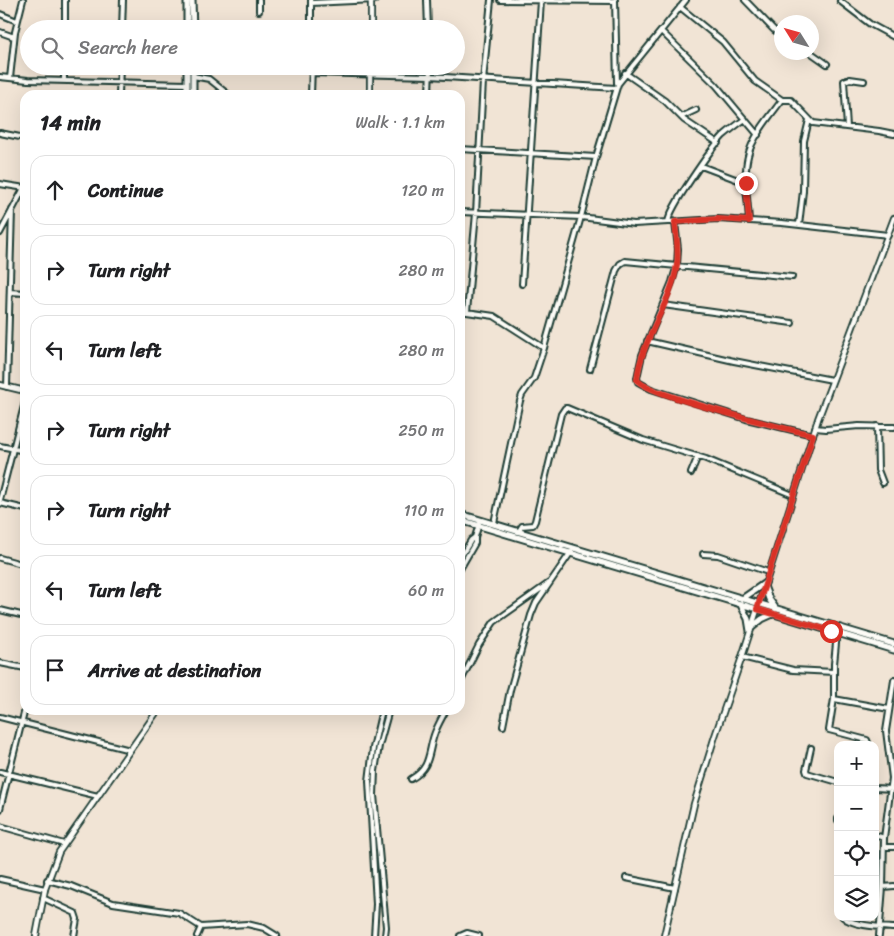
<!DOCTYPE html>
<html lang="en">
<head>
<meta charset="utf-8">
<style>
  :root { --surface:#fff; --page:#f6f6f6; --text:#202124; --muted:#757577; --line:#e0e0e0 }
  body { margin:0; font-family:Sriracha,sans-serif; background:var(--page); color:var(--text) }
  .controls { position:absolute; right:15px; bottom:15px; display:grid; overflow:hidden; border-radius:10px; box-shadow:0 5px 20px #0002 }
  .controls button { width:45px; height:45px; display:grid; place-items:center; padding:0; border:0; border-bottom:1px solid var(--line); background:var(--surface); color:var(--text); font:25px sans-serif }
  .compass { position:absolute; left:774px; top:15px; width:45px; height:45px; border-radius:50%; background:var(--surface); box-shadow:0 5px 20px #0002; rotate:307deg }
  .stop { position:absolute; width:15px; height:15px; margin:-11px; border:4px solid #d93025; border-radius:50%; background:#fff }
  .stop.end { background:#d93025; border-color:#fff; box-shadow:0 1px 5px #0008 }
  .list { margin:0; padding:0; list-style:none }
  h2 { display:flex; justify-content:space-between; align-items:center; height:65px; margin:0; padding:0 20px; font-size:21px }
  h2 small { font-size:16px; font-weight:400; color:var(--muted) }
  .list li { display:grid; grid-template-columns:32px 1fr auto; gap:15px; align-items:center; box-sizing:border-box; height:70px; margin:0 10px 10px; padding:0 10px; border:1px solid var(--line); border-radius:15px }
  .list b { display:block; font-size:19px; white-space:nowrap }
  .list em { font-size:16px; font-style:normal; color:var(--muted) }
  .icon { flex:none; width:28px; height:28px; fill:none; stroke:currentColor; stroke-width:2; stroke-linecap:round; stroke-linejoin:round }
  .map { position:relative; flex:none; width:894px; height:936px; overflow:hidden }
  .search { position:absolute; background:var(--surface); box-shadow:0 5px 20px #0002; left:20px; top:20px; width:445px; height:55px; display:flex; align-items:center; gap:12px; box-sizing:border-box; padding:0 18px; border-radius:28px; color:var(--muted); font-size:19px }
  .panel { position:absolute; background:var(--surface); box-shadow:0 5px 20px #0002; left:20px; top:90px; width:445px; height:625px; border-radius:15px }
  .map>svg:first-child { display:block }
</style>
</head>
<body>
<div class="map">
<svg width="894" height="936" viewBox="0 0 894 936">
  <rect width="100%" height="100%" fill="#f1e4d5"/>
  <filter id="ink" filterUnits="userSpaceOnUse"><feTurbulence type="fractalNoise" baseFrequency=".02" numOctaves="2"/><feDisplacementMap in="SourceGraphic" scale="10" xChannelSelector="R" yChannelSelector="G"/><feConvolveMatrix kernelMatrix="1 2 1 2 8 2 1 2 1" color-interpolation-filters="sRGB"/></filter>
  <g filter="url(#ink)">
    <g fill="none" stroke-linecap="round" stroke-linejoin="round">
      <g stroke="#1f3d34" stroke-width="8">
        <path id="minor" d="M311,0V29
          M427,0L428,29
          M500,0L615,1
          M615,0L617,83
          M745,0L774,30L782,35
          M840,1L870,24L894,37
          M311,3L375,0
          M680,7L723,42L755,81L782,100
          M259,11V0
          M0,14L17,21
          M65,29V0
          M122,29L123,0
          M661,31L716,85L758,135
          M0,32L14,37
          M810,52L827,64
          M312,73L430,76L616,88
          M625,73L665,101L684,120L718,143
          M193,76L209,79L229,95
          M0,77L28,80L187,84
          M10,78L15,32L23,0
          M64,81V66
          M119,95L120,66
          M311,95L312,66
          M429,95L430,66
          M681,117L696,110
          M847,127L844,81L850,79L864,81
          M0,133L25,138
          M460,149L596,157
          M701,166L746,183
          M0,184L25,188
          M460,212L581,217L634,224L718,219L782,223L888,235
          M749,221C748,200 743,176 748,156C752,137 771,115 782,100H791L813,123L879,131L894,134
          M668,222C670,207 711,149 723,136C730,130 738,124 745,119
          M675,222L678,249L677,265L672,282L642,355L637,378L638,382L651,389L746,419L813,435
          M799,225L803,191L804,141L809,120
          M0,233L24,188
          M522,284L541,1
          M10,292L25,293
          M663,305L792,323
          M460,311L494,316L544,348
          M467,312L476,213L483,81L491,0
          M647,341L734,361L832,380
          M590,369L616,271L620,264L625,261L792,277
          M7,387L12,210
          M877,426L878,470L883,483
          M815,428L826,429L859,426L894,427
          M0,446L25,451
          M691,473L698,456
          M0,500L25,402
          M0,503L25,509
          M494,523L520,401L522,395L534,378L544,348L581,217L596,157L618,84L686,0
          M519,531L522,526L533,525L535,521L561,414L565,408H567L643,440L706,459L793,495
          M703,554L718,555L768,572
          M0,558L25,565
          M460,558L471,540L475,537
          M460,569L475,543V537L479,524
          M0,610L25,616
          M837,633L834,664V699L829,730L867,740L869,745
          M742,657L793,670L834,672
          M0,663L25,668
          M460,683L479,645L494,622L549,583
          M834,699L889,709
          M0,717L130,750
          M503,726L510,690L531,615L536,603L571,552
          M811,748L806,770L807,773L838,782
          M0,772L98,796
          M411,779C431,768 428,753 434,735C437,726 442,718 446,710
          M875,788L892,789
          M0,809L25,709
          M838,819V820
          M0,826L64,844
          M875,835L884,838
          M884,847H894
          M626,878L675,888
          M0,879L45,889
          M47,880L71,886L113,903L179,913L201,927L247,924L264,928L277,936
          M883,887L894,886
          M43,898L75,913L77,919L74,936
          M843,917C852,926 881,927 894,928
          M197,936L201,927
          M374,936L376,904L369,781L373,748L382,710
          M385,936L386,927L374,795L375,771L379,746L389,710
          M460,936L467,933L479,936
          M879,936L883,887L884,838L892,778L886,731L894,680"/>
      </g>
      <g stroke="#1f3d34" stroke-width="8">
        <path id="tertiary" d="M371,29V0
          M370,95V66
          M0,385L25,391
          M36,936L45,889L59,852L158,710
          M664,936L694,804L715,736L742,657L818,419L894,218"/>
      </g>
      <g stroke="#1f3d34" stroke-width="9">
        <path id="secondary" d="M187,0V29
          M192,0L193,29
          M187,66V95
          M193,66V95
          M460,514L894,644
          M460,520L894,650
          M764,586L769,599L776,609
          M742,599L765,583
          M741,605L748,619L750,631
          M751,628L762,619L773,614"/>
      </g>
      <use href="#minor" stroke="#fdfcf7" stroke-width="4"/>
      <use href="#tertiary" stroke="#fdfcf7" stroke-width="4.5"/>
      <use href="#secondary" stroke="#fdfcf7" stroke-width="5"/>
    </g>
  </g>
  <g fill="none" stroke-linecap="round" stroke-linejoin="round" filter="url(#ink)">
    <path stroke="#d93025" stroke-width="6" d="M746,183L749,221L718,219L675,222C676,236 679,250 677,264C672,303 641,339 637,380C647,395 788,429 813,435L757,609L831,631"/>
  </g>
</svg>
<div class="controls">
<button>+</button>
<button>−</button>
<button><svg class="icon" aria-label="locate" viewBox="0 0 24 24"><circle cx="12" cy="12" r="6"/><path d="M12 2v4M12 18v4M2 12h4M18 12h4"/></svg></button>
<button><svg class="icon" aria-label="layers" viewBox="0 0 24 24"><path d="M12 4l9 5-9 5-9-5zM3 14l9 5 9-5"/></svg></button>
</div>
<svg class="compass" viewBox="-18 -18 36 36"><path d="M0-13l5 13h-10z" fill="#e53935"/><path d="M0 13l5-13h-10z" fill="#757577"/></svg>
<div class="stop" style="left:831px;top:631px"></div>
<div class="stop end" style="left:746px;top:183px"></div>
<div class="search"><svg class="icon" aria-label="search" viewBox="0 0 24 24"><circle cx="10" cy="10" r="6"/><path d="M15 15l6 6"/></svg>Search here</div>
<section class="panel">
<h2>14 min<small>Walk · 1.1 km</small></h2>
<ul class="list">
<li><svg class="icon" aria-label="ahead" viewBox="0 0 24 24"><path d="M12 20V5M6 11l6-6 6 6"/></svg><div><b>Continue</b></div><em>120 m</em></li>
<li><svg class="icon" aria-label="right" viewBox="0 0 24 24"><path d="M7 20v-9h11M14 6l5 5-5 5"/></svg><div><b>Turn right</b></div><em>280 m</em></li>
<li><svg class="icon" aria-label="left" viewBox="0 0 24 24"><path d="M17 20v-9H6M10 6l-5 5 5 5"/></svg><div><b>Turn left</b></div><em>280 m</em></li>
<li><svg class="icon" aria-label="right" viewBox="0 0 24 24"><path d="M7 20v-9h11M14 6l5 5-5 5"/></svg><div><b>Turn right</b></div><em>250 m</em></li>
<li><svg class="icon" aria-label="right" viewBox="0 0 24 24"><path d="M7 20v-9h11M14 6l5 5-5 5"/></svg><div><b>Turn right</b></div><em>110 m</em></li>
<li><svg class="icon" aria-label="left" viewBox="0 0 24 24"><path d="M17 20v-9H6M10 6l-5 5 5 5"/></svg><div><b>Turn left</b></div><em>60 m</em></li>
<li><svg class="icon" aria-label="arrive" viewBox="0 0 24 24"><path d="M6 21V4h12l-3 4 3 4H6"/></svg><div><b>Arrive at destination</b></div></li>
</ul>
</section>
</div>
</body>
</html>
